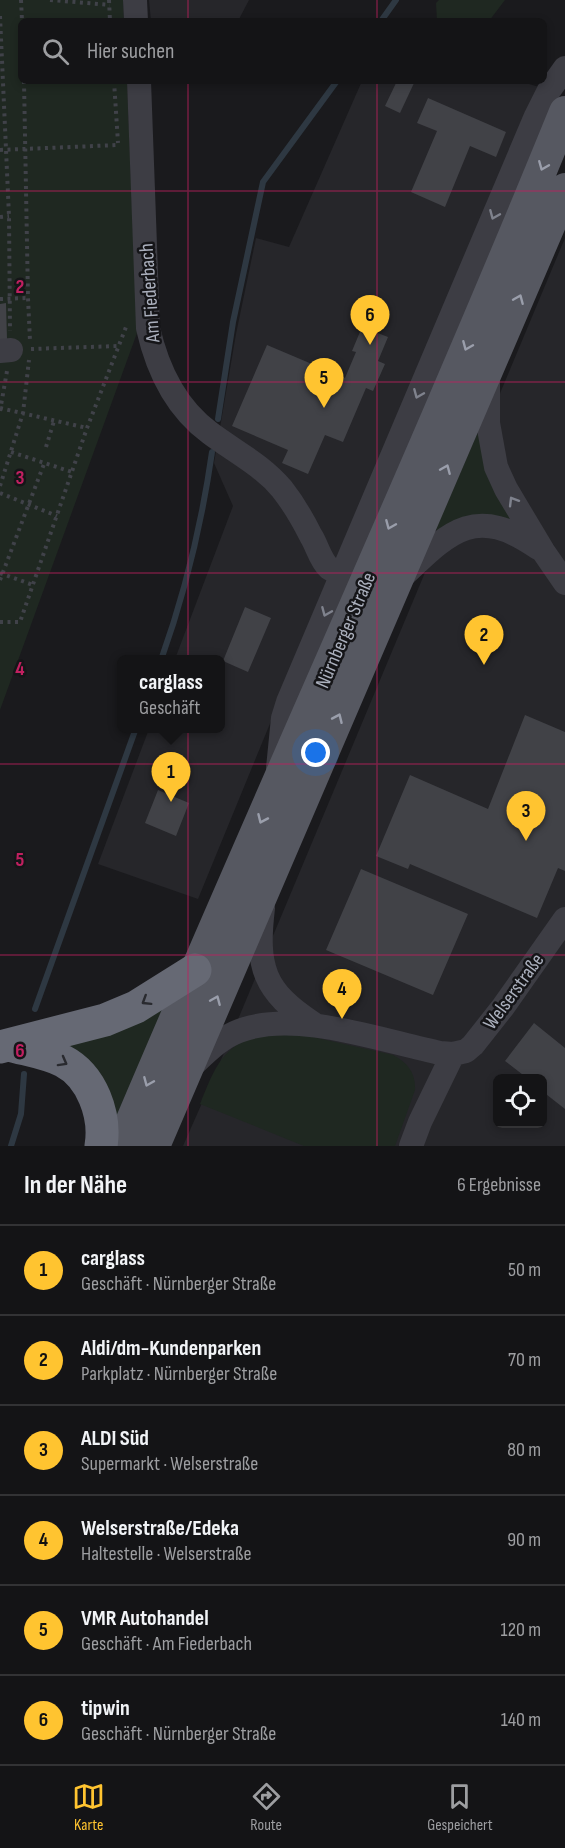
<!DOCTYPE html>
<html lang="de">
<head>
<meta charset="utf-8">
<style>
  :root { --surface:#141416; --page:#212123; --text:#f1f3f6; --muted:#9d9ea1; --line:#333335; --accent:#ffc430 }
  body { margin:0; font-family:"Sofia Sans Condensed",sans-serif; background:var(--page); color:var(--text) }
  .controls { position:absolute; right:18px; bottom:18px; display:grid; overflow:hidden; border-radius:9px; box-shadow:0 3px 9px #0003 }
  .controls button { width:54px; height:54px; display:grid; place-items:center; padding:0; border:0; border-bottom:2px solid var(--line); background:var(--surface); color:var(--text); font:30px sans-serif }
  .you { position:absolute; left:316px; top:753px; width:21px; height:21px; margin:-15px; border:4px solid #fff; border-radius:50%; background:#1a73e8; box-shadow:0 0 0 9px #1a73e833 }
  .badge { display:grid; place-items:center; width:39px; height:39px; border-radius:50%; background:var(--accent); color:#111; font-size:20px; font-weight:700 }
  .pin { position:absolute; translate:-50% -50px; filter:drop-shadow(0 2px 3px #0008) }
  .pin::after { content:''; position:absolute; top:32px; width:21px; height:18px; background:inherit; clip-path:polygon(0 0,100% 0,50% 100%) }
  .popup { position:absolute; left:117px; top:655px; width:108px; height:78px; box-sizing:border-box; display:grid; place-content:center; border-radius:9px; background:var(--surface); filter:drop-shadow(0 2px 4px #0005); font-size:20px; white-space:nowrap; color:var(--muted) }
  .popup b { font-size:22px; color:var(--text) }
  .popup::after { content:''; position:absolute; left:50%; top:100%; margin-left:-12px; border:12px solid transparent; border-top-color:var(--surface) }
  .list { margin:0; padding:0; list-style:none }
  h2 { display:flex; justify-content:space-between; align-items:center; height:78px; margin:0; padding:0 24px; font-size:26px }
  h2 small { font-size:20px; font-weight:400; color:var(--muted) }
  .list li { display:grid; grid-template-columns:39px 1fr auto; gap:18px; align-items:center; box-sizing:border-box; height:90px; padding:0 24px; border-top:2px solid var(--line) }
  .list b { display:block; font-size:22px; white-space:nowrap }
  .list p { margin:0; font-size:20px; white-space:nowrap; color:var(--muted) }
  .list em { font-size:20px; font-style:normal; color:var(--muted) }
  .icon { flex:none; width:33px; height:33px; fill:none; stroke:currentColor; stroke-width:2; stroke-linecap:round; stroke-linejoin:round }
  .map { position:relative; flex:none; width:565px; height:1146px; overflow:hidden }
  .search { position:absolute; background:var(--surface); box-shadow:0 3px 9px #0003; left:18px; right:18px; top:18px; height:66px; display:flex; align-items:center; gap:15px; box-sizing:border-box; padding:0 21px; border-radius:9px; color:var(--muted); font-size:22px }
  .sheet { height:618px; background:var(--surface) }
  nav { display:flex; justify-content:space-around; align-items:center; box-sizing:border-box; height:84px; border-top:2px solid var(--line); background:var(--surface); font-size:16px; color:var(--muted) }
  nav a { display:grid; justify-items:center; gap:3px }
  nav .on { color:var(--accent) }
  .map>svg:first-child { display:block }
</style>
</head>
<body>
<div class="map">
<svg width="565" height="1146" viewBox="0 0 565 1146">
  <rect width="100%" height="100%" fill="#1a1a1d"/>
  <path fill="#26262a" fill-rule="evenodd" d="M149,0H249L238,21H151Z
    M362,81H519L539,87L315,614L198,899L98,864L149,729L220,728V660L175,659L233,506L214,463L236,334L256,238L289,247Z
    M565,238V1146H183L221,1060ZM498,1078H542V1124H498Z"/>
  <path fill="#1f2821" d="M0,0H123L124,21H21V81H127L137,333L0,710Z
    M439,0H505L489,21H437L436,3Z
    M477,434H480L521,520L440,532L436,529Z
    M170,997L117,1130L44,1041Z
    M286,1031L393,1055C407,1062 416,1073 415,1090L395,1146H304L200,1104C210,1080 219,1051 245,1041C257,1035 273,1034 286,1031Z"/>
  <g fill="none" stroke-linecap="round" stroke-linejoin="round">
    <path stroke="#2e3842" stroke-width="6" d="M381,21L396,0
      M218,419L233,322L263,182L337,81
      M161,660C185,593 202,522 212,452
      M35,1009L136,728
      M11,1146L21,1114L24,1074"/>
  </g>
  <path fill="#414247" d="M397,81H415L400,113L385,106Z
    M428,98L506,132L496,157L470,146L445,207L411,192L437,131L417,123Z
    M6,303L7,339H0V304Z
    M362,327L388,337L378,361L385,364L373,391L366,388L343,442L325,435L308,474L282,463L288,450L232,426L267,345L345,378L356,352L352,351Z
    M245,607L271,618L248,672L223,661Z
    M525,715L565,732V871L558,868L537,918L410,864L408,869L376,856L410,775L488,809Z
    M158,790L189,803L176,836L145,823Z
    M361,869L468,914L433,995L326,950Z
    M534,1023L565,1048V1109L542,1091V1078H527L505,1061Z"/>
  <g fill="none" stroke-linecap="round" stroke-linejoin="round">
    <path stroke="#404249" stroke-width="4" stroke-dasharray="3 4.5" stroke-linecap="butt" d="M21,0L22,21
      M50,0L110,5
      M109,0L110,21
      M0,16L9,216L10,331
      M24,81L28,298L30,341
      M114,81L118,143
      M0,150L118,145
      M0,217L9,216
      M0,299L28,298
      M31,349L117,346
      M0,408L87,428
      M0,411L7,371
      M46,447L54,421
      M11,452L72,472
      M0,486L23,413L29,360
      M0,493L57,516
      M0,573L33,585
      M0,580L44,464
      M0,622H20L87,428L126,327"/>
    <path stroke="#3d3d44" stroke-width="24" d="M135,0L136,21
      M139,81L148,328C157,368 176,408 210,433C234,451 262,465 282,489C293,503 303,520 311,536C317,545 320,560 329,568C332,570 337,572 341,574
      M0,351L11,350
      M488,377V423L496,467L506,489L543,551L565,583
      M402,577C450,531 475,504 538,548
      M278,768L283,718L288,702L536,116L548,92L565,68
      M263,908C256,967 263,991 314,1024
      M191,1067C206,1053 220,1038 239,1031C295,1009 382,1041 440,1053L453,1054L466,1051L473,1045L503,1007L565,919
      M411,1146L420,1122L453,1054"/>
    <path stroke="#565861" stroke-width="32" d="M121,1146C267,800 424,459 565,112
      M154,1146L565,189"/>
    <path stroke="#666974" stroke-width="33" d="M9,1045C27,1050 47,1053 63,1061C92,1076 106,1115 101,1146
      M0,1047L105,1020L136,1007L195,970"/>
  </g>
  <defs><path id="oneway-chevron" d="M-2-3.5L2.5 0L-2 3.5" fill="none" stroke-width="1.6" stroke-linecap="round" stroke-linejoin="round" transform="scale(1.5)"/></defs>
  <g stroke="#9a9eab">
    <use href="#oneway-chevron" transform="translate(543 166) rotate(112)"/>
    <use href="#oneway-chevron" transform="translate(519 299) rotate(-67)"/>
    <use href="#oneway-chevron" transform="translate(467 346) rotate(113)"/>
    <use href="#oneway-chevron" transform="translate(446 469) rotate(-67)"/>
    <use href="#oneway-chevron" transform="translate(390 525) rotate(113)"/>
    <use href="#oneway-chevron" transform="translate(338 718) rotate(-66)"/>
    <use href="#oneway-chevron" transform="translate(262 819) rotate(114)"/>
    <use href="#oneway-chevron" transform="translate(216 1000) rotate(-67)"/>
    <use href="#oneway-chevron" transform="translate(148 1082) rotate(113)"/>
  </g>
  <g stroke="#7f828d">
    <use href="#oneway-chevron" transform="translate(494 215) rotate(113)"/>
    <use href="#oneway-chevron" transform="translate(418 394) rotate(113)"/>
    <use href="#oneway-chevron" transform="translate(513 501) rotate(-121)"/>
    <use href="#oneway-chevron" transform="translate(326 612) rotate(113)"/>
  </g>
  <g stroke="#292a2f">
    <use href="#oneway-chevron" transform="translate(146 1001) rotate(148)"/>
    <use href="#oneway-chevron" transform="translate(63 1062) rotate(29)"/>
  </g>
  <path fill="none" stroke="#c12060" stroke-width="1.5" stroke-opacity="0.55" d="M188,0V21M377,0V21M188,81V1146M377,81V1146M0,191H565M0,382H565M0,573H565M0,764H565M0,955H565"/>
  <g text-anchor="middle" stroke-width="5" stroke-linejoin="round" paint-order="stroke">
    <g font-size="20" fill="#abb0bd" stroke="#151518">
      <text transform="translate(149 293) rotate(-94)" y="7">Am Fiederbach</text>
      <text transform="translate(345 630) rotate(-67)" y="7">Nürnberger Straße</text>
      <text transform="translate(513 991) rotate(-54)" y="7">Welserstraße</text>
    </g>
  </g>
  <g font-size="20" text-anchor="middle" font-weight="bold" fill="#c12060" stroke="#151518" stroke-width="5" stroke-linejoin="round" paint-order="stroke">
    <text x="20" y="293">2</text>
    <text x="20" y="484">3</text>
    <text x="20" y="675">4</text>
    <text x="20" y="866">5</text>
    <text x="20" y="1057">6</text>
  </g>
</svg>
<div class="controls">
<button><svg class="icon" aria-label="locate" viewBox="0 0 24 24"><circle cx="12" cy="12" r="6"/><path d="M12 2v4M12 18v4M2 12h4M18 12h4"/></svg></button>
</div>
<div class="you"></div>
<div class="pin badge" style="left:171px;top:802px">1</div>
<div class="popup"><b>carglass</b>Geschäft</div>
<div class="pin badge" style="left:484px;top:665px">2</div>
<div class="pin badge" style="left:526px;top:841px">3</div>
<div class="pin badge" style="left:342px;top:1019px">4</div>
<div class="pin badge" style="left:324px;top:408px">5</div>
<div class="pin badge" style="left:370px;top:345px">6</div>
<div class="search"><svg class="icon" aria-label="search" viewBox="0 0 24 24"><circle cx="10" cy="10" r="6"/><path d="M15 15l6 6"/></svg>Hier suchen</div>
</div>
<section class="sheet">
<h2>In der Nähe<small>6 Ergebnisse</small></h2>
<ul class="list">
<li><span class="badge">1</span><div><b>carglass</b><p>Geschäft · Nürnberger Straße</p></div><em>50 m</em></li>
<li><span class="badge">2</span><div><b>Aldi/dm-Kundenparken</b><p>Parkplatz · Nürnberger Straße</p></div><em>70 m</em></li>
<li><span class="badge">3</span><div><b>ALDI Süd</b><p>Supermarkt · Welserstraße</p></div><em>80 m</em></li>
<li><span class="badge">4</span><div><b>Welserstraße/Edeka</b><p>Haltestelle · Welserstraße</p></div><em>90 m</em></li>
<li><span class="badge">5</span><div><b>VMR Autohandel</b><p>Geschäft · Am Fiederbach</p></div><em>120 m</em></li>
<li><span class="badge">6</span><div><b>tipwin</b><p>Geschäft · Nürnberger Straße</p></div><em>140 m</em></li>
</ul>
</section>
<nav>
<a class="on"><svg class="icon" aria-label="map" viewBox="0 0 24 24"><path d="M3 6l6-2 6 2 6-2v14l-6 2-6-2-6 2zM9 4v14M15 6v14"/></svg>Karte</a>
<a><svg class="icon" aria-label="directions" viewBox="0 0 24 24"><path d="M12 3l9 9-9 9-9-9zM9 14v-3h6M13 9l2 2-2 2"/></svg>Route</a>
<a><svg class="icon" aria-label="saved" viewBox="0 0 24 24"><path d="M7 4h10v16l-5-4-5 4z"/></svg>Gespeichert</a>
</nav>
</body>
</html>
